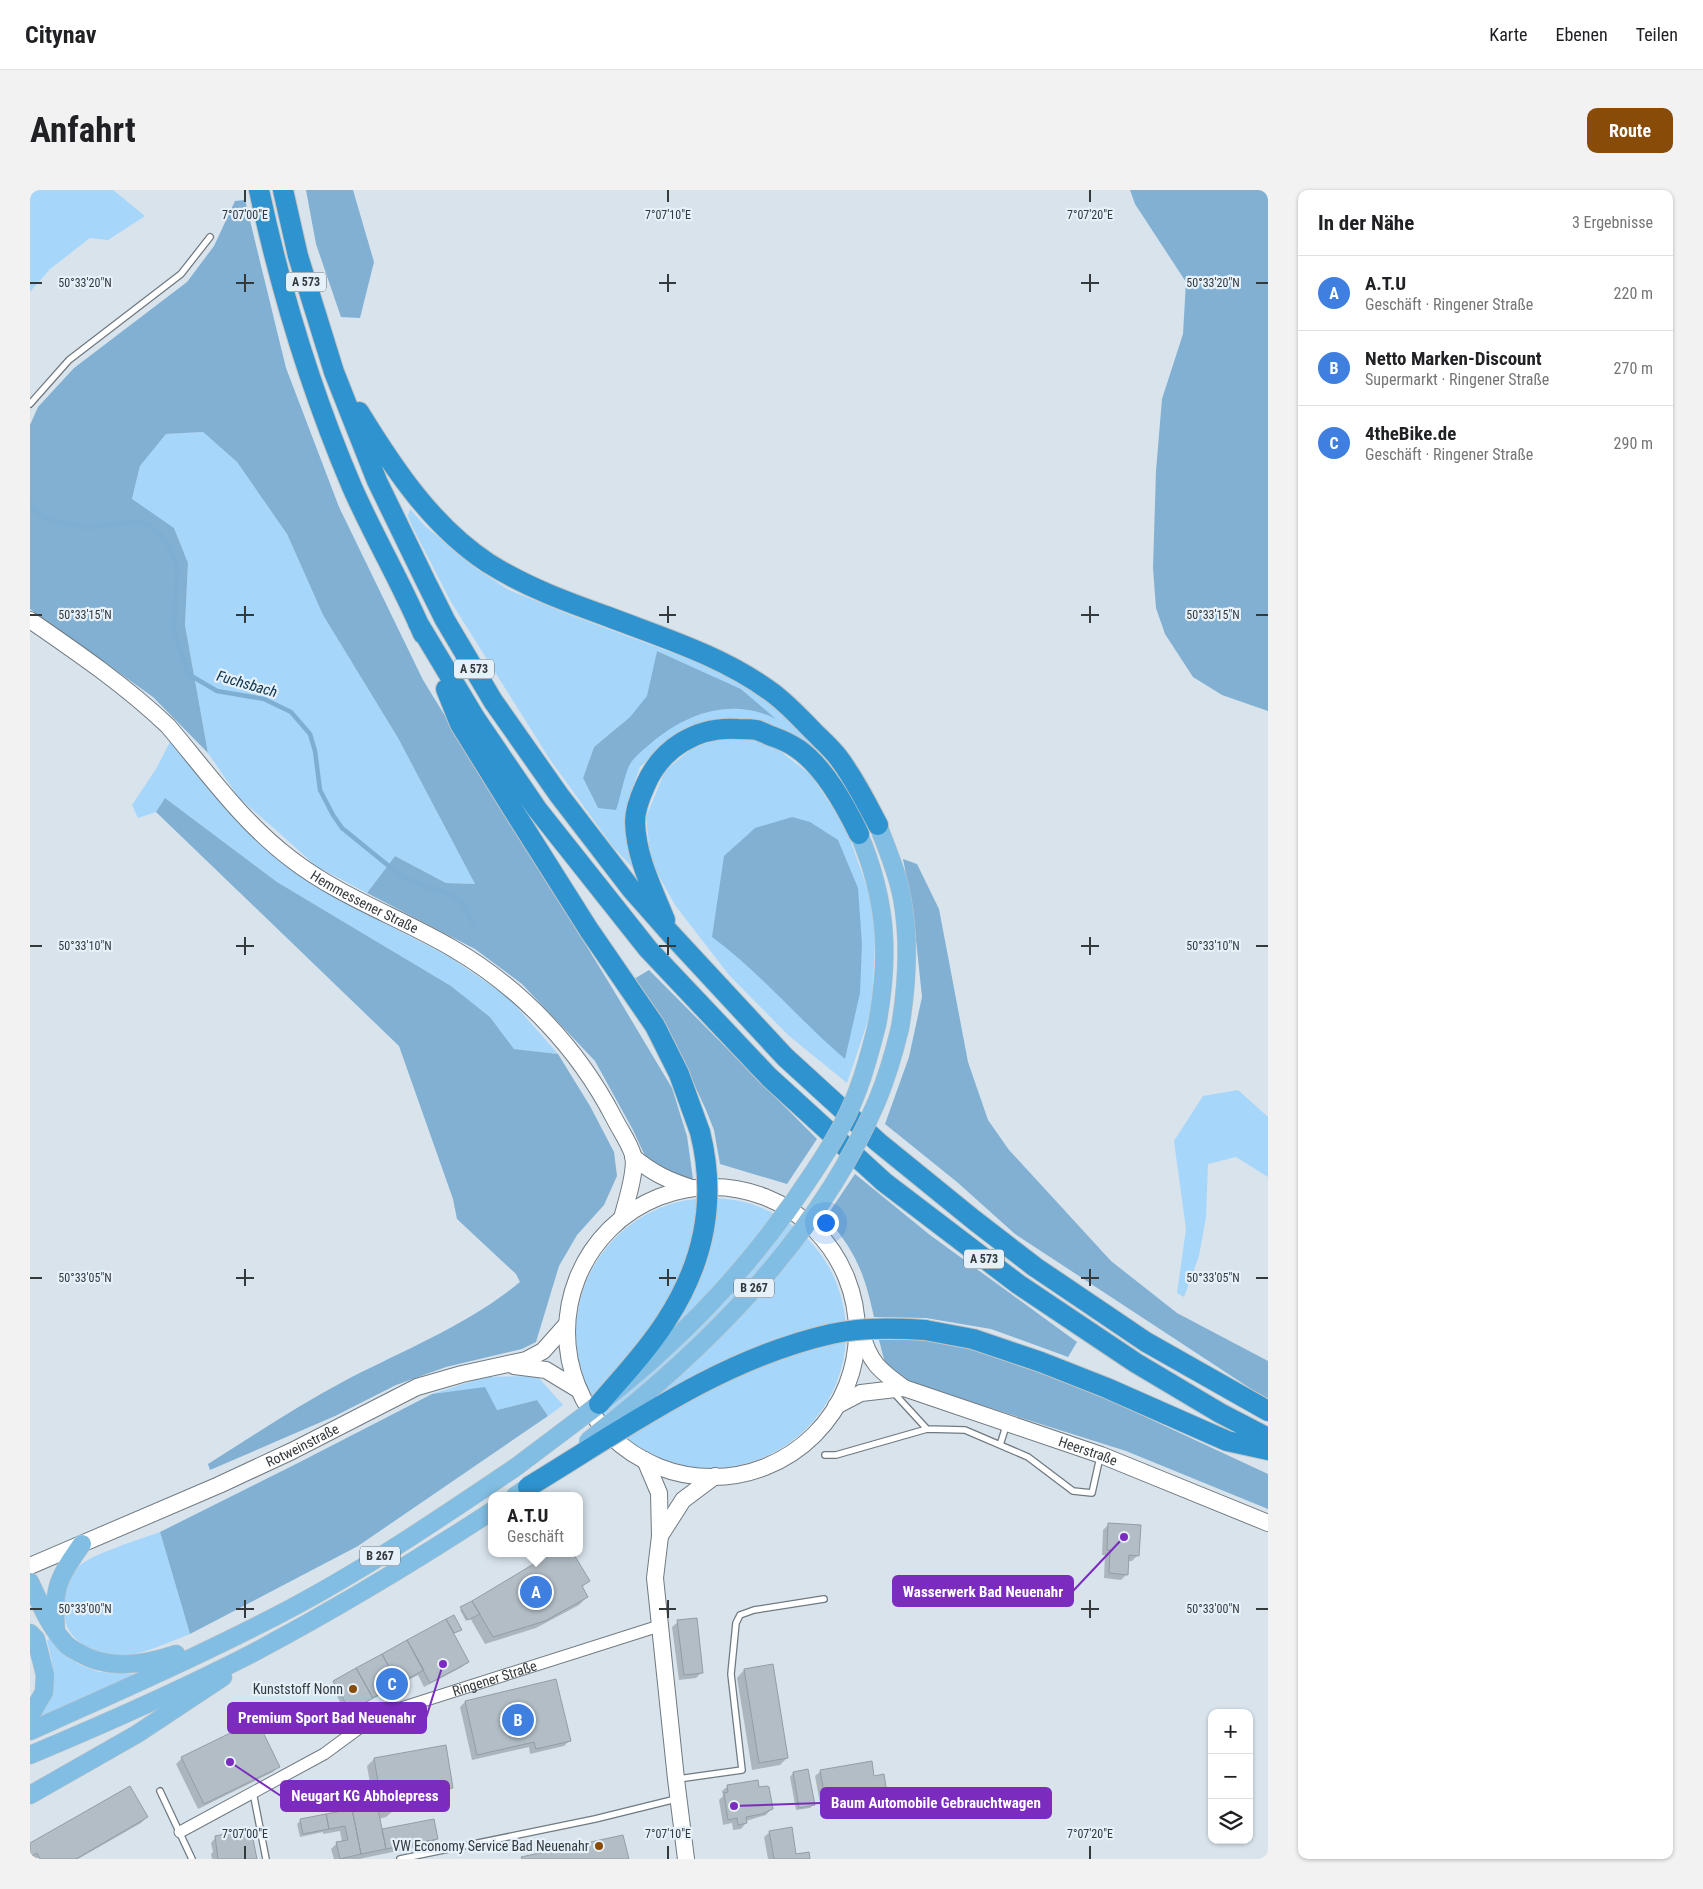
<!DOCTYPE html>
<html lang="de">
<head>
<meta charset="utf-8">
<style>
  :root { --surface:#fff; --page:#f2f2f2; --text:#202124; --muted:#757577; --line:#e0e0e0; --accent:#884c08 }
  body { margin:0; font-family:"Roboto Condensed",sans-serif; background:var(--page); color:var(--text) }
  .controls { position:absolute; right:15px; bottom:15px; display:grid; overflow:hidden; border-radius:10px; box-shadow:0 1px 4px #0004 }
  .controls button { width:45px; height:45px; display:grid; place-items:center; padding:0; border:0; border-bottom:1px solid var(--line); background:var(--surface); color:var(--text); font:25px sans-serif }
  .you { position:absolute; left:795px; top:1032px; width:18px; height:18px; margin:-12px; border:4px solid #fff; border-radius:50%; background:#1a73e8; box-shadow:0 0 0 8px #1a73e833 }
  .badge { display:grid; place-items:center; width:32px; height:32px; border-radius:50%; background:var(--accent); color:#fff; font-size:16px; font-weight:700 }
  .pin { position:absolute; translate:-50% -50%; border:2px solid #fff; box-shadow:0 1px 5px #0006 }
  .popup { position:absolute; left:458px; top:1302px; width:95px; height:65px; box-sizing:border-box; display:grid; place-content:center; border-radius:10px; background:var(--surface); filter:drop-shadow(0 1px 4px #0005); font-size:16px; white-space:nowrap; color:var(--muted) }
  .popup b { font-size:19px; color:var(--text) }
  .popup::after { content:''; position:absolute; left:50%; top:100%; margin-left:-10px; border:10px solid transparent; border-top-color:var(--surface) }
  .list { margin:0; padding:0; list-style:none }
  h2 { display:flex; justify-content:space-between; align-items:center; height:65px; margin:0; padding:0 20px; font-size:21px }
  h2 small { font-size:16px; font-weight:400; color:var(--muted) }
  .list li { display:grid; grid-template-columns:32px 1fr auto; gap:15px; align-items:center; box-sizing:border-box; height:75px; padding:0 20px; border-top:1px solid var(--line) }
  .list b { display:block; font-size:19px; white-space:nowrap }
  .list p { margin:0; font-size:16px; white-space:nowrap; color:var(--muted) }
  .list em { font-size:16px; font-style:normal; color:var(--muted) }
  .icon { flex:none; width:28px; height:28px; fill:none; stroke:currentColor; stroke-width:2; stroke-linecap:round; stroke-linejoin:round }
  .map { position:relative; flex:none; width:1238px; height:1669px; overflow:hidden; border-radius:10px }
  header { display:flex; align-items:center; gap:30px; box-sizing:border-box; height:70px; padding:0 25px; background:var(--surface); border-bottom:1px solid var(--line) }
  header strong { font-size:24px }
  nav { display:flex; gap:28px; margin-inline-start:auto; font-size:18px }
  .intro { display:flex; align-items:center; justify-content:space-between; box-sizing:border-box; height:120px; padding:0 30px }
  h1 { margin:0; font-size:35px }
  .button { padding:12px 22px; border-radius:10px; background:var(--accent); color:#fff; font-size:18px; font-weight:700 }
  main { display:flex; gap:30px; padding:0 30px }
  aside { flex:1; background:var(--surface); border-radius:10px; box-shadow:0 1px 4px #0004 }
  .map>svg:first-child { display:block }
</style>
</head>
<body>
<header>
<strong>Citynav</strong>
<nav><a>Karte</a><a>Ebenen</a><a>Teilen</a></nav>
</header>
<div class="intro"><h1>Anfahrt</h1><a class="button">Route</a></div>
<main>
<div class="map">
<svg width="1238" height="1669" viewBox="0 0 1238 1669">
  <rect width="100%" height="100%" fill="#d8e3ec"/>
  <path fill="#a6d6fa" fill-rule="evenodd" d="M0,0H83L115,26L78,50L60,48L20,79L0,102Z
    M173,242L207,272L257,344L293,425L368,548L445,694L416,693L365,666L337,703L286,676L246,640L209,608L178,563L155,435L158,373L144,338L102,310L110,276L136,244Z
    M380,319L395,336L444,377L477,399L540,425L684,478L730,504L789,560L786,566L711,529L671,532L650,542L610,577L601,602L598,642L605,680L583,657L519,568L421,412L382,336L378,326ZM627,461L711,499L744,528C699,505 646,527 612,560C595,577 582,598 568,618L553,588L564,557L600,527L618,506Z
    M697,546L737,551L781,585L816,638L846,723L842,819L817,893L758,845L699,785L645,715L621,672L616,627L635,581L662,558Z
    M141,550L285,695L331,721L418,766L478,807L528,864L484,859L460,827L421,796L247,692L135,608L126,622L108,628L102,615L126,579Z
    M1208,900L1238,927V987L1206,967L1178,974L1176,1027L1169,1066L1154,1107L1147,1103L1156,1039L1144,951L1173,906Z
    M546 1143a135 135 0 1 1 270 0a135 135 0 1 1-270 0Z
    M507,1186L533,1215L518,1226L507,1210L467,1220L402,1204L455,1187Z
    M130,1342L160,1444C142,1451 118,1462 99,1465C83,1467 57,1460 45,1448C27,1430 30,1393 49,1376C62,1364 111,1349 130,1342Z
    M22,1448L48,1474L69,1482L106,1484L9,1528C29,1498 25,1484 17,1450Z"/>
  <path fill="#81b0d3" d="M276,0H323L344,72L330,128L311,127L286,54Z
    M1100,0H1238V521L1192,505L1163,487L1135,444L1126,418L1123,378L1126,281L1132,209L1153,144L1156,92L1105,14Z
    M215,10L256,178L309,317L393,490L581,796L642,898L657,946L663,989L632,981L616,968L603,940L565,871L492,794L445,759L337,703L365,666L416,693L445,694L368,548L293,425L257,344L207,272L173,242L136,244L110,276L102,309L144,338L158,373L155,435L178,563L123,507L0,419V235L8,217L44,178L157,92L184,56L205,11Z
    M627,461L711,499L746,529C702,507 656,523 620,554C613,560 603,568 599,576C593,590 591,606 586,620L568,618L553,588L564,557L600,527L617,506Z
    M135,608L247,692L421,796L460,827L484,859L528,864L560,916L584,962L587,986L574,1015L547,1045L529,1076L506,1152L492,1159L416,1177L366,1195L305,1226L180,1280L178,1274C224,1245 269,1215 318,1189C376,1159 439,1134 490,1092L486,1084L427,1029L423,1009L369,856L126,622Z
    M762,627L780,632L808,650L828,698L832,754L830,803L815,869C769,830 731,783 682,747L694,666L725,638Z
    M873,669L887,674L909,719L938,872L958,930L979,960L1081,1071L1147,1123L1238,1171V1210L985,1044L927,992L855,934L879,867L892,807L883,721Z
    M619,780L787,949L757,994L690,974L684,940L676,920L651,866L604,789Z
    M825,984L900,1045L1047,1152L1038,1167L961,1139L896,1128L844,1127C834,1082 826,1062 796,1027Z
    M899,1149L954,1161L1021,1183L1238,1284V1319L1096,1261L875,1191L856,1177L849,1150Z
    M455,1197L467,1220L507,1210L518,1226L328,1356L160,1444L130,1342L268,1273L402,1204Z"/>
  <path fill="#0003" fill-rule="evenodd" d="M1079,1334L1108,1365L1102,1371H1097V1384L1091,1390L1074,1388L1075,1365H1072L1073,1340Z
    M558,1391L552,1397L557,1407L549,1415L506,1438L455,1454L440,1428L436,1431L430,1420Z
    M423,1427L429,1441L423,1444L437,1472L432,1477L394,1497L388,1485L316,1523L301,1495L304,1492Z
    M648,1432L672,1482L666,1488L649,1490L642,1437Z
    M714,1480L757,1568L750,1575L722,1580L707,1488Z
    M435,1512L540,1550L534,1556L500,1564L499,1557L442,1570L430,1517Z
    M226,1532L248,1577L243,1582L168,1619L146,1574L152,1568Z
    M344,1569L422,1597L414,1605L363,1614L364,1620L356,1627L348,1629L351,1641L403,1630L407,1649L401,1654L329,1669H304L301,1659L307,1653L312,1652L310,1641L293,1644V1642L270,1647L267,1634L270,1631L344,1616L337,1576Z
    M777,1581L784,1614L780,1618L766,1620L760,1587L763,1583Z
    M791,1581L855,1597L849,1603L790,1613L785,1586Z
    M698,1596L728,1599L741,1619L736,1625L716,1631V1633L711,1639L703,1640L702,1633L693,1635L689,1610L693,1606L692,1601Z
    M117,1627L111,1633L48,1669L0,1668V1654Z
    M740,1642L765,1665L779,1669H738L734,1647Z
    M186,1647L225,1669H182L181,1664L183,1662L181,1653ZM185,1650H187L188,1663Z"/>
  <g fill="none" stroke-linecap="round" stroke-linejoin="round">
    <path stroke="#7eaed1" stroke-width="4.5" d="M0,315L14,328L58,338L107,331L120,336L136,350L147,376L144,441L158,484L187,501L234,509L261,522L280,544L285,561L290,600L303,625L312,638L371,686L396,697L416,702L432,713L444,735"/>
  </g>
  <path fill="#b2bdc5" stroke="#939da5" d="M1078,1333L1111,1335L1109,1366L1099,1365L1098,1385L1079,1383L1080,1360H1077Z
    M522,1363H543L560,1391L552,1396L558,1407L515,1431L463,1447L442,1411Z
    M442,1411L450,1424L438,1430L430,1417Z
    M424,1425L432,1440L424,1443L416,1429Z
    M667,1428L673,1483L654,1485L647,1430Z
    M416,1429L439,1472L400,1493L377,1450Z
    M377,1450L394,1480L368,1494L352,1464Z
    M352,1464L368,1494L343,1508L326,1478Z
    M743,1474L758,1568L729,1573L714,1479Z
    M326,1478L343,1508L320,1521L303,1491Z
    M526,1489L541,1551L506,1559L504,1552L447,1565L435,1511Z
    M227,1530L250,1577L174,1614L151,1567Z
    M416,1555L423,1598L363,1609L365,1620L353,1622L344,1568Z
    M842,1571L844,1586L854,1584L856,1597L795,1608L790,1580Z
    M778,1579L785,1615L769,1618L763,1582Z
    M728,1590L729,1597L737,1596L739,1597L743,1619L732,1624L716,1627L717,1633L708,1635L707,1628L698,1630L694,1603L698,1602L697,1595Z
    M100,1596L118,1627L46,1669H10L7,1663L0,1667V1653Z
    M347,1614L356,1659L331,1664L322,1619Z
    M322,1619L331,1664L310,1669L306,1652L318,1650L315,1636L299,1639L296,1624Z
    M296,1624L299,1639L273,1644L270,1629Z
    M404,1629L408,1649L356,1659L352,1639Z
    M762,1637L766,1664L779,1662L780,1669H744L739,1641Z
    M221,1639L227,1669H188L185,1646Z
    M593,1645L599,1669H492L491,1667Z"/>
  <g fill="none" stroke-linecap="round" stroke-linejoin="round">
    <g stroke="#707a81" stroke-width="8">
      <path id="lane" d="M0,214L39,170L151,84L180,47
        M863,1202L897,1239
        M970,1255L977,1233
        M795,1265H806L897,1239L935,1240L998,1267L1043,1301L1062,1303L1070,1267
        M648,1589L712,1580L701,1484L706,1433L710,1425L724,1420L794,1409
        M130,1601L162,1669
        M223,1602L236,1669
        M370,1669L565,1629L646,1609"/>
    </g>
    <g stroke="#707a81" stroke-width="13">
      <g id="street">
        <path id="s1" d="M150,1642L294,1564L328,1539L368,1519L629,1436"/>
      </g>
    </g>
    <g stroke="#707a81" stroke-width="18">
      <g id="secondary">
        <path id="s2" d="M0,430C48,463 96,496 138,536C177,582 213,633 261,669C310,707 369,727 422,758C491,798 548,858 584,928C590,940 599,952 603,965C607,980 596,1013 592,1028"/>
        <path d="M603,967C623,983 637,990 662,998"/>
        <circle cx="682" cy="1142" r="145"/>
        <path id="s3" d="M831,1141C839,1172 849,1180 874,1198L1071,1265L1238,1333"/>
        <path d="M484,1176L516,1180L549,1200"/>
        <path d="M806,1216L831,1203L874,1198"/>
        <path d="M615,1270L629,1303L630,1346L625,1388L646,1589L656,1669"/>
        <path d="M630,1346L653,1310L685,1286"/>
        <path id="s4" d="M0,1376L189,1295L262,1261L387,1197L432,1184L496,1170L513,1161L537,1134"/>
      </g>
    </g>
    <g stroke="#c2c4c4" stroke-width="19">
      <path id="primary" d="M848,635C857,659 868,684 872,708C880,751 877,796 870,838
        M829,644C857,711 860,765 847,835
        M485,1306L498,1297
        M0,1392C10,1413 18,1434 34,1452C37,1456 42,1459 46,1461C77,1481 113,1475 146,1464
        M26,1440C22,1398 29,1387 52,1354
        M0,1443L6,1449L15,1485L14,1502L0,1526
        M0,1541C83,1504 167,1467 248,1425C331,1382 409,1329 486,1277
        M0,1565C74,1534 149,1501 221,1464C304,1420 384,1372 462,1321
        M0,1605L107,1544L193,1487"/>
    </g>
    <g stroke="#c2c4c4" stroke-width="22">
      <path id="highway" d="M229,0C251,102 281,201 322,297C344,347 372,394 393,444
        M253,0L268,66L304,182L347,291L396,392L415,430L463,511L529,605L602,700L640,743L755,867L848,952L944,1030L1005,1077L1116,1152L1238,1221
        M329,222C364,279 402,336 458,373C496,397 537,412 579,427C634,448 692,466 740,501C757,513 770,528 784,542C792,550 801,558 808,567C824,588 836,612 848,635
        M388,433L445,528L507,619L618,759L739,887L854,992L988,1094L1106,1173L1190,1223L1238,1248
        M416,499L430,534L487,626L559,740L625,836L649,884L670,942
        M635,730C622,698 606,667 605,632C605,620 610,607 615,596C631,558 667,536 708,539C714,539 721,539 727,540C733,542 738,545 744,547C752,550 761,554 768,559C795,578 815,615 829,644
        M895,1140L943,1149L1011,1172L1077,1198L1197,1251L1238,1260"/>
    </g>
    <use href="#lane" stroke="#fff" stroke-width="5.5"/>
    <use href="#street" stroke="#fff" stroke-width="11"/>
    <use href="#secondary" stroke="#fff" stroke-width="16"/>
    <use href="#primary" stroke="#82bee3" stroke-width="18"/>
    <use href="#highway" stroke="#2f93d0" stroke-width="20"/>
    <g stroke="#c2c4c4" stroke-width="19" stroke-linecap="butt">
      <path id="primary-bridge" d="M558,1251C675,1160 788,1049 847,911C857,887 864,863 870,838
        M486,1277C536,1239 588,1202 634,1159C692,1106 742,1046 785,980C794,966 804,951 812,935C829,904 838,870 847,835"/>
    </g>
    <g stroke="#c2c4c4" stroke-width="22" stroke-linecap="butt">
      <path id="highway-bridge" d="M569,1214C592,1187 617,1161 636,1131C674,1073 687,1010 670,942
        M498,1297C594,1239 690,1169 801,1144C831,1137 864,1138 895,1140"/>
    </g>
    <use href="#primary-bridge" stroke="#82bee3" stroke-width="18"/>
    <use href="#highway-bridge" stroke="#2f93d0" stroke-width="20"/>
  </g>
  <path fill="none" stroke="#34393c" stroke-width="2" d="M215,0V12M638,0V12M1060,0V12M215,84V102M638,84V102M1060,84V102M0,93H12M206,93H224M629,93H646M1051,93H1069M1226,93H1238M215,416V433M638,416V433M1060,416V433M0,425H12M206,425H224M629,425H646M1051,425H1069M1226,425H1238M215,747V765M638,747V765M1060,747V765M0,756H12M206,756H224M629,756H646M1051,756H1069M1226,756H1238M215,1079V1096M638,1079V1096M1060,1079V1096M0,1088H12M206,1088H224M629,1088H646M1051,1088H1069M1226,1088H1238M215,1410V1428M638,1410V1428M1060,1410V1428M0,1419H12M206,1419H224M629,1419H646M1051,1419H1069M1226,1419H1238M215,1656V1669M638,1656V1669M1060,1656V1669"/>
  <g fill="#884c08" stroke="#e5f0f9" stroke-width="2">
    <circle cx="323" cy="1499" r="5"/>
    <circle cx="569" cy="1656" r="5"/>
  </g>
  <g text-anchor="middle" stroke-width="4.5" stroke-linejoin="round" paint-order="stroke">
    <g fill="#e5f0f9" stroke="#697075" stroke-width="1">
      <rect x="256" y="82.5" width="40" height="19" rx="4"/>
      <rect x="424" y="469.5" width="40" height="19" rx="4"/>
      <rect x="934" y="1059.5" width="40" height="19" rx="4"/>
      <rect x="704" y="1088.5" width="40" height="19" rx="4"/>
      <rect x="330" y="1356.5" width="40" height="19" rx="4"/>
    </g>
    <g font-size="12" font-weight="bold" fill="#34393c">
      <text x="276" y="96">A 573</text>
      <text x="444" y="483">A 573</text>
      <text x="954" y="1073">A 573</text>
      <text x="724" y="1102">B 267</text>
      <text x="350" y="1370">B 267</text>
    </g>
    <g font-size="14" fill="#34393c" stroke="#e5f0f9">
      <text dy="5" stroke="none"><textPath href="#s2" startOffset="441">Hemmessener Straße</textPath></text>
      <text dy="5" stroke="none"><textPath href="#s4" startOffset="298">Rotweinstraße</textPath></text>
      <text dy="5" stroke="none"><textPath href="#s3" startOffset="268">Heerstraße</textPath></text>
      <text dy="5" stroke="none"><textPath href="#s1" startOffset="352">Ringener Straße</textPath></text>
    </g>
    <g font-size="14" fill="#34393c" stroke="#e5f0f9" text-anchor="end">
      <text x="313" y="1504">Kunststoff Nonn</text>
      <text x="559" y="1661">VW Economy Service Bad Neuenahr</text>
    </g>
    <g font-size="15" font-style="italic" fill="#0d344c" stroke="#e5f0f9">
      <text transform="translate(217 494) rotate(16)" y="5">Fuchsbach</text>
    </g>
  </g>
  <g font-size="12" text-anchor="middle" fill="#34393c" stroke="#e5f0f9" stroke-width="4.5" stroke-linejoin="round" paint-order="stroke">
    <text x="215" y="29">7°07'00"E</text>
    <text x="638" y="29">7°07'10"E</text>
    <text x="1060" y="29">7°07'20"E</text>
    <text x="55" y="97">50°33'20"N</text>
    <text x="1183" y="97">50°33'20"N</text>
    <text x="55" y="429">50°33'15"N</text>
    <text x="1183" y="429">50°33'15"N</text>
    <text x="55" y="760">50°33'10"N</text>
    <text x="1183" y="760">50°33'10"N</text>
    <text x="55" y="1092">50°33'05"N</text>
    <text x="1183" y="1092">50°33'05"N</text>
    <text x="55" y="1423">50°33'00"N</text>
    <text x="1183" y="1423">50°33'00"N</text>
    <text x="215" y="1648">7°07'00"E</text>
    <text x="638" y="1648">7°07'10"E</text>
    <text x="1060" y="1648">7°07'20"E</text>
  </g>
  <path fill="none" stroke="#7b2cbf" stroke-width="2" d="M1094 1347L1043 1401M413 1474L396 1528M200 1572L251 1606M704 1616L791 1613"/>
  <g fill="#7b2cbf" stroke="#e5f0f9" stroke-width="2">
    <circle cx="1094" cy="1347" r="5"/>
    <circle cx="413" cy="1474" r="5"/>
    <circle cx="200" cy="1572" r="5"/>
    <circle cx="704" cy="1616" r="5"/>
  </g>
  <g fill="#7b2cbf" stroke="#7b2cbf" stroke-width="2">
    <rect x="863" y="1386" width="180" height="30" rx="5"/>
    <rect x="198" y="1513" width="198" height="30" rx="5"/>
    <rect x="251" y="1591" width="168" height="30" rx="5"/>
    <rect x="791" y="1598" width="230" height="30" rx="5"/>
  </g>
  <g font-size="15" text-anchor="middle" font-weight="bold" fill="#fff">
    <text x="953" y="1407">Wasserwerk Bad Neuenahr</text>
    <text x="297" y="1533">Premium Sport Bad Neuenahr</text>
    <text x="335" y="1611">Neugart KG Abholepress</text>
    <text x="906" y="1618">Baum Automobile Gebrauchtwagen</text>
  </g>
</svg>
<div class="controls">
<button>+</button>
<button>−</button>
<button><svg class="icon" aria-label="layers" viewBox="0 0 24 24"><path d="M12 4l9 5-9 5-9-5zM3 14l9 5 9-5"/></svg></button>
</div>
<div class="you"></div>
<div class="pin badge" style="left:506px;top:1402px;background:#3f7fe0">A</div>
<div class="popup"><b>A.T.U</b>Geschäft</div>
<div class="pin badge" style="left:488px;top:1530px;background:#3f7fe0">B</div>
<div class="pin badge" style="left:362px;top:1494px;background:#3f7fe0">C</div>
</div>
<aside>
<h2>In der Nähe<small>3 Ergebnisse</small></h2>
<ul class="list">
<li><span class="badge" style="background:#3f7fe0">A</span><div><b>A.T.U</b><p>Geschäft · Ringener Straße</p></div><em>220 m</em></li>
<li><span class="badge" style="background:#3f7fe0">B</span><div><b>Netto Marken-Discount</b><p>Supermarkt · Ringener Straße</p></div><em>270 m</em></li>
<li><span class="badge" style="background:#3f7fe0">C</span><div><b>4theBike.de</b><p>Geschäft · Ringener Straße</p></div><em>290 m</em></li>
</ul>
</aside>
</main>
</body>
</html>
